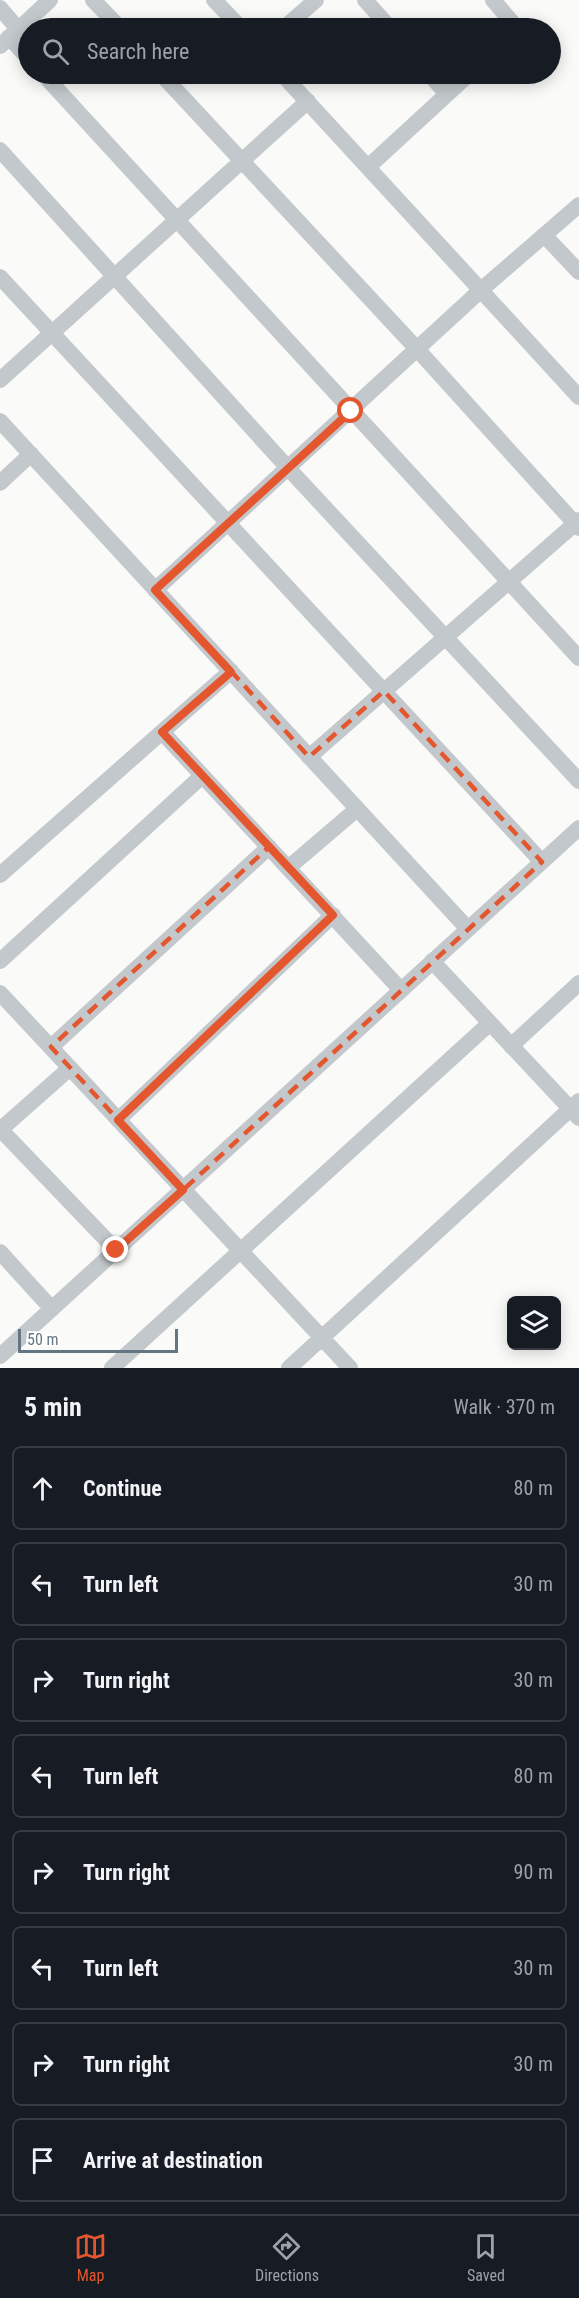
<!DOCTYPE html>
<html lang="en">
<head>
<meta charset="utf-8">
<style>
  :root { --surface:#171b24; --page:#20242c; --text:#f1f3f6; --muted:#9ea1a6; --line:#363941; --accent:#e4572e }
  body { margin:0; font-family:"Roboto Condensed",sans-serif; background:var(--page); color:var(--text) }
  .controls { position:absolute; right:18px; bottom:18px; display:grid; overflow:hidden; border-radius:9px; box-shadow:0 3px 15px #0003 }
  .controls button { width:54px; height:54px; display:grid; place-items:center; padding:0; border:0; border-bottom:2px solid var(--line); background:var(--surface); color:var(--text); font:30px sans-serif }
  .scale { position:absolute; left:18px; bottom:15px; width:160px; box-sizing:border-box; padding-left:6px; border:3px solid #657683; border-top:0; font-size:16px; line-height:21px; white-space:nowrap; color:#657683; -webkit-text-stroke:4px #fff; paint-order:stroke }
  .stop { position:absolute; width:18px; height:18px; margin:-14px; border:4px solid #e4572e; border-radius:50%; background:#fff }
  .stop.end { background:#e4572e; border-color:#fff; box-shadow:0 2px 6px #0008 }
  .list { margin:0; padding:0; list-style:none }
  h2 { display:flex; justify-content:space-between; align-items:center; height:78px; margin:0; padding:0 24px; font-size:26px }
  h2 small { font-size:20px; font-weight:400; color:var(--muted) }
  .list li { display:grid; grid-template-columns:39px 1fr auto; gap:18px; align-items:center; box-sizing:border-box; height:84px; margin:0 12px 12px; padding:0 12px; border:2px solid var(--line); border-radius:9px }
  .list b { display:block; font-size:22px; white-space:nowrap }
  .list em { font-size:20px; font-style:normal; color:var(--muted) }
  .icon { flex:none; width:33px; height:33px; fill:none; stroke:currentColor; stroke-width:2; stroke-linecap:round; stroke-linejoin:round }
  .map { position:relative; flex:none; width:579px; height:1368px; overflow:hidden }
  .search { position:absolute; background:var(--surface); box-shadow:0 3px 15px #0003; left:18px; right:18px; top:18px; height:66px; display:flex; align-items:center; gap:15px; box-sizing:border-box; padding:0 21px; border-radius:33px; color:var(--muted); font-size:22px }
  .sheet { height:846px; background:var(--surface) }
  nav { display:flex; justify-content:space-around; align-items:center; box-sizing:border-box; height:84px; border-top:2px solid var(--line); background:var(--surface); font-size:16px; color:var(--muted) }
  nav a { display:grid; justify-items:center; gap:3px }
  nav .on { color:var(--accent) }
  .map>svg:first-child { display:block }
</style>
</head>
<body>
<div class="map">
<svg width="579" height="1368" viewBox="0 0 579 1368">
  <rect width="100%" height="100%" fill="#fafaf8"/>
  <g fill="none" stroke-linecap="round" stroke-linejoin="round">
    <path stroke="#c3c8cc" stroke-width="16" d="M93,0L120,28
      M214,0L241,28
      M365,0L390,28
      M493,0L517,28
      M0,8L18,29
      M284,28L316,0
      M9,37L28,58
      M0,46L50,0
      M43,74L579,658
      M161,74L417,349L579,528
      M282,74L579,397
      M429,74L447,94
      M0,150L288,468L579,781
      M368,167L469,74
      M544,235L579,272
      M0,277L542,862
      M0,380L308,101
      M0,421L468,929
      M0,483L31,454
      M155,590L482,289L579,205
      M162,732L401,990
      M309,757L579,520
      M288,868L357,809
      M0,875L231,671
      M0,961L202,776
      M432,961L579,1118
      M0,993L350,1368
      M511,1046L579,983
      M51,1047L269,847
      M118,1120L333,915
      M0,1129L116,1250
      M0,1130L70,1068
      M0,1252L52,1309
      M0,1356L579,828
      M112,1368L490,1023
      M289,1368L579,1101"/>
  </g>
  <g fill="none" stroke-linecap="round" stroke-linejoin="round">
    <path stroke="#e4572e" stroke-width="8" d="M116,1250L183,1190L118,1120L333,915L162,732L231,672L155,590L351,411"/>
  </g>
  <path fill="none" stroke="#e4572e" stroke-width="4.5" stroke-dasharray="12 8" stroke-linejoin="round" d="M231,671L309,757L384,691L542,862L183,1190L51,1047L269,847L162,732Z"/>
</svg>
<div class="controls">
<button><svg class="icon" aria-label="layers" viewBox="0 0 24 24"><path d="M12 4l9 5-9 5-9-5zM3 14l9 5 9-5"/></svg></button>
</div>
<div class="scale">50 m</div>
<div class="stop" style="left:351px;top:411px"></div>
<div class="stop end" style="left:116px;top:1250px"></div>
<div class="search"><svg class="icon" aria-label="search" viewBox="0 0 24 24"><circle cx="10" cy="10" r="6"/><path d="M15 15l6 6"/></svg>Search here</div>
</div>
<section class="sheet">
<h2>5 min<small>Walk · 370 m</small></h2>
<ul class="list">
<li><svg class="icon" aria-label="ahead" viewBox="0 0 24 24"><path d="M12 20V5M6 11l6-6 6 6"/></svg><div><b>Continue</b></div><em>80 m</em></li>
<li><svg class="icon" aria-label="left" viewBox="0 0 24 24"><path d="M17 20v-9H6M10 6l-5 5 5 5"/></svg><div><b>Turn left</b></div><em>30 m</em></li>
<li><svg class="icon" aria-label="right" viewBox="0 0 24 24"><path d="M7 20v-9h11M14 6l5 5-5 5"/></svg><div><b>Turn right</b></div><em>30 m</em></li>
<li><svg class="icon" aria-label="left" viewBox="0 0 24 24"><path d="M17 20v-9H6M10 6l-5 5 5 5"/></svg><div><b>Turn left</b></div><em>80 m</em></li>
<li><svg class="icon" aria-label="right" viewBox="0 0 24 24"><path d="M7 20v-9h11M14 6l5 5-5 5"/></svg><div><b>Turn right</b></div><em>90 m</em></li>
<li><svg class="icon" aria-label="left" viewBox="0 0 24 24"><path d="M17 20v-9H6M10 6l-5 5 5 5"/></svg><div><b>Turn left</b></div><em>30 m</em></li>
<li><svg class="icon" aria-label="right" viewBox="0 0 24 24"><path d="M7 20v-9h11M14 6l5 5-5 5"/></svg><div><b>Turn right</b></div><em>30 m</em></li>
<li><svg class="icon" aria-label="arrive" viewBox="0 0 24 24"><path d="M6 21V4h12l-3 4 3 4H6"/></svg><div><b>Arrive at destination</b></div></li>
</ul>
</section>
<nav>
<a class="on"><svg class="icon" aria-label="map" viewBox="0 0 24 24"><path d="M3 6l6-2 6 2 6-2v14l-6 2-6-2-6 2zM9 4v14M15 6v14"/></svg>Map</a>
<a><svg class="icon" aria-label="directions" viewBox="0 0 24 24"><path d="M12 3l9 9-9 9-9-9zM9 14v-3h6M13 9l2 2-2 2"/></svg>Directions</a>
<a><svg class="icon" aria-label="saved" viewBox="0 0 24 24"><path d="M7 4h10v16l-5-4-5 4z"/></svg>Saved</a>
</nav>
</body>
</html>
